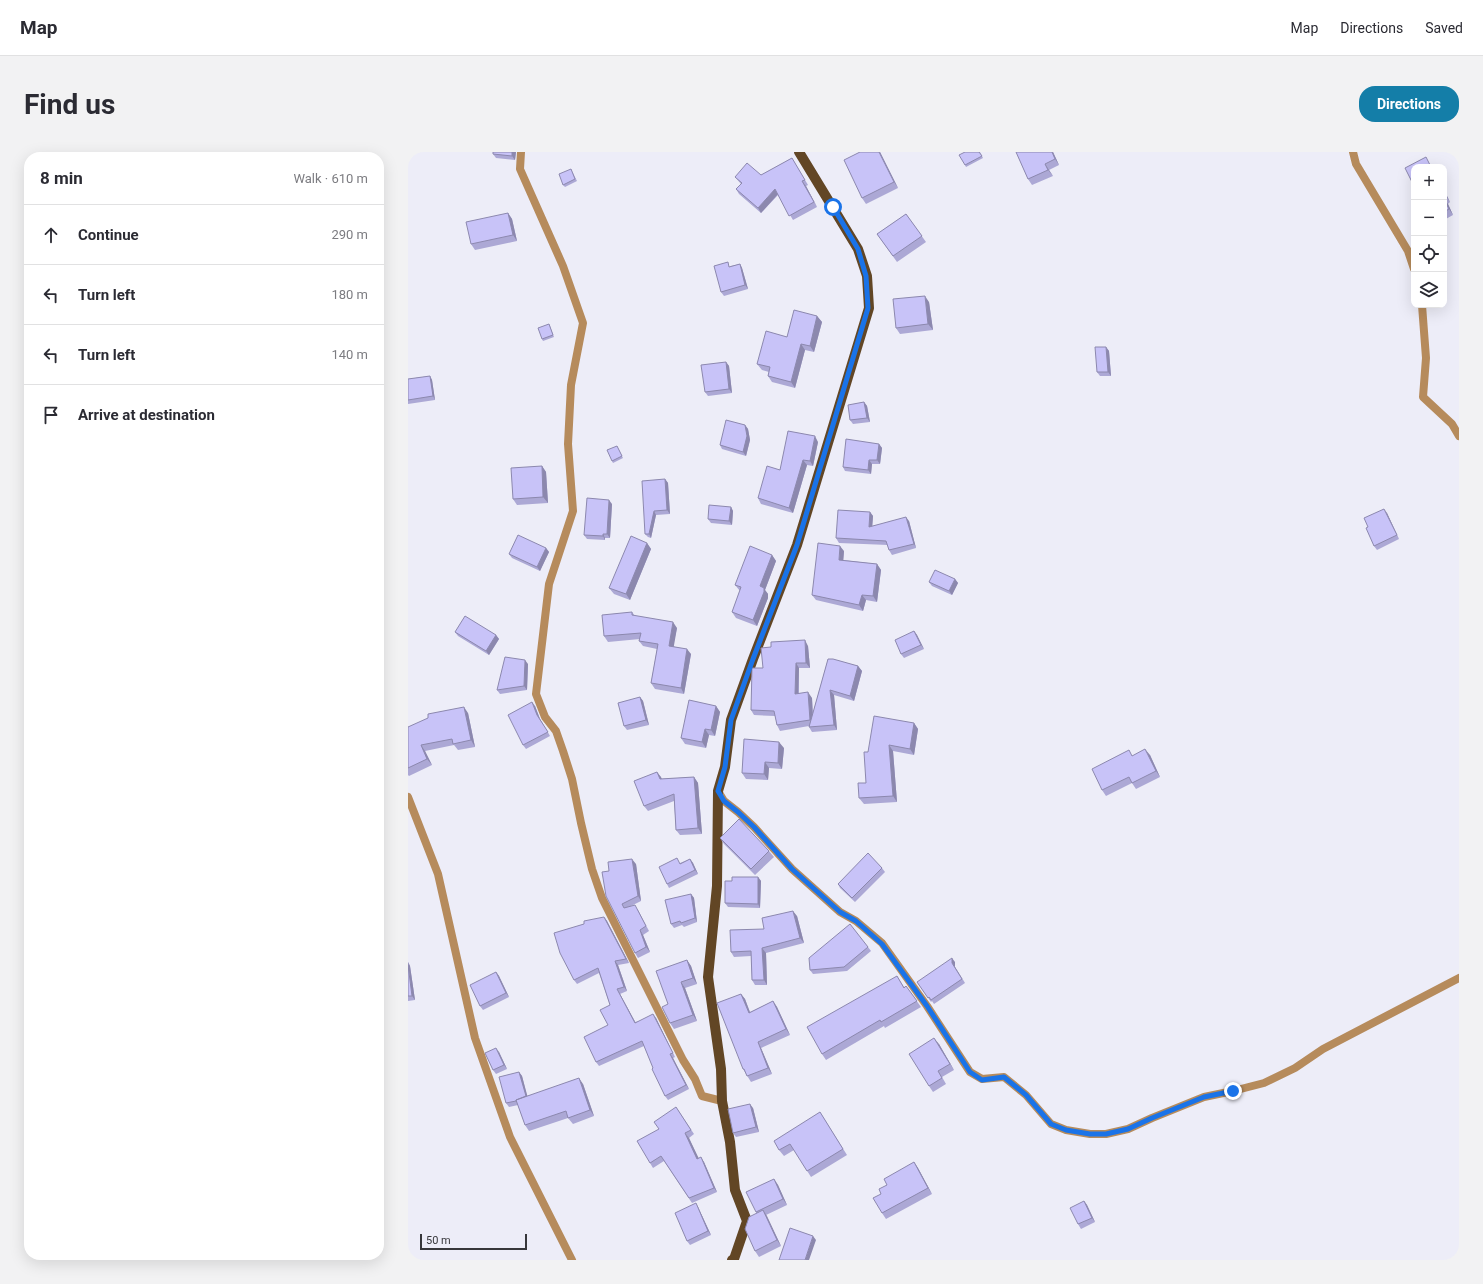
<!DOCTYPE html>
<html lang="en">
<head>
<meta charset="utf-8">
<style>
  :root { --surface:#fff; --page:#f2f2f3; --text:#2b2b33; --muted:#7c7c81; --line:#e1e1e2; --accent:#147ea8 }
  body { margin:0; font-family:Roboto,sans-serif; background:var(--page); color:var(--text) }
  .controls { position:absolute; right:12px; top:12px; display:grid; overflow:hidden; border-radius:8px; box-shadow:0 4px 16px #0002 }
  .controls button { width:36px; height:36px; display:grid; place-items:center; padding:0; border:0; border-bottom:1px solid var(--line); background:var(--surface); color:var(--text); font:20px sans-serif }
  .scale { position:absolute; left:12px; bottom:10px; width:107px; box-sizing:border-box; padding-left:4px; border:2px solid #37373b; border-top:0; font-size:11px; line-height:14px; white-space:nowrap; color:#37373b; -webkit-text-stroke:3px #ededf8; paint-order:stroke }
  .stop { position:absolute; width:12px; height:12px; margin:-9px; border:3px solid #1a73e8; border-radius:50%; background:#fff }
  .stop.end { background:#1a73e8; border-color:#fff; box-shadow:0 1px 4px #0008 }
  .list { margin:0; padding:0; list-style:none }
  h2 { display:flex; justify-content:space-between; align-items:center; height:52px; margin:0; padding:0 16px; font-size:17px }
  h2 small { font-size:13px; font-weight:400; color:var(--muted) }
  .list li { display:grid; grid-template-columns:26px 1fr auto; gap:12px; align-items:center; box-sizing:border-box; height:60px; padding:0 16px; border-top:1px solid var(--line) }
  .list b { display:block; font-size:15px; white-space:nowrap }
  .list em { font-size:13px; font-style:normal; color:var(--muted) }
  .icon { flex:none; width:22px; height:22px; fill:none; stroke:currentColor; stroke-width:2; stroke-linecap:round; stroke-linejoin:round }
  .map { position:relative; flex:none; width:1051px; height:1108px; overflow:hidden; border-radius:16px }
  header { display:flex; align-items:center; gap:24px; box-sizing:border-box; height:56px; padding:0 20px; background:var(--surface); border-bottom:1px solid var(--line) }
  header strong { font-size:19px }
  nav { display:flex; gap:22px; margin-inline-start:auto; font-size:14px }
  .intro { display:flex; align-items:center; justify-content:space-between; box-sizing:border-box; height:96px; padding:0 24px }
  h1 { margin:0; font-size:28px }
  .button { padding:10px 18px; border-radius:16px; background:var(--accent); color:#fff; font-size:14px; font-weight:700 }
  main { display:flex; gap:24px; padding:0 24px }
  aside { flex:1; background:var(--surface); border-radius:16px; box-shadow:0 4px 16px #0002 }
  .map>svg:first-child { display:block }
</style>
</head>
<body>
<header>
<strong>Map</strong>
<nav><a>Map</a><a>Directions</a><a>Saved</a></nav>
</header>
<div class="intro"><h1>Find us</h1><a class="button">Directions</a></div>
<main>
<aside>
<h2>8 min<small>Walk · 610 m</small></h2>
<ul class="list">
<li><svg class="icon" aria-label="ahead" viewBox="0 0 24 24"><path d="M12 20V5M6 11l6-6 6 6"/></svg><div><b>Continue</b></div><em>290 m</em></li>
<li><svg class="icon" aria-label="left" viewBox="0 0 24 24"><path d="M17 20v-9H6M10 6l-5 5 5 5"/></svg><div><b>Turn left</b></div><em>180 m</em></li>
<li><svg class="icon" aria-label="left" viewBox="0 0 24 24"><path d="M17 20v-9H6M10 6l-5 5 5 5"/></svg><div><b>Turn left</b></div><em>140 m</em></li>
<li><svg class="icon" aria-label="arrive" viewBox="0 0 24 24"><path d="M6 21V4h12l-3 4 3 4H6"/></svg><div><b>Arrive at destination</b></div></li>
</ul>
</aside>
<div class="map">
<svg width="1051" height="1108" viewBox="0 0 1051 1108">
  <rect width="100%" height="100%" fill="#ededf8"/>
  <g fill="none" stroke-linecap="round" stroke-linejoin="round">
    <path stroke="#b68b5c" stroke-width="8" d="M113,0L112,17L155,114L175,171L163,233L160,292L165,359L141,432L128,542L137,565L148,579L155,599L164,627L173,671L184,717L194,746L275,908L287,927L294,944L314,949
      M945,0L948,12L1000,99L1006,117
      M1014,153L1018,206L1015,245L1044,272L1051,284
      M310,639L316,649L330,660L346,675L384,717L432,760L448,769L474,791L519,854L562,920L574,927L596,925L618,943L643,972L658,978L682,982H698L720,977L744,966L796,945L825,939L856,931L887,916L915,897L1051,826
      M0,645L30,722L67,886L102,985L164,1108"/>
    <path stroke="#624625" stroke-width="10" d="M324,1108L326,1107L339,1069L327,1038L322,990L314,949L313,917L300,825L309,734L310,639L317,615L323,568L345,507L389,393L461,156L459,124L450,97L391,0"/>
  </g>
  <path fill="#aca8d5" d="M108,0L107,8L88,6L85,2Z
    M472,0L490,36L458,52L454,46Z
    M557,0H572L575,6L558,15L557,13Z
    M608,0H645L651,13L641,18L645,24L624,33L620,27Z
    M384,6L400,33L398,34L409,55L385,68L370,43L353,61L331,42L328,37L333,32L327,25L353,23Z
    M163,17L169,29L157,35L155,33Z
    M1036,38L1042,50L1040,52L1045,63L1036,68Z
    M100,61L104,67L109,89L67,98L63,92Z
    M498,62L518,90L489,110L469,82Z
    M332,112L334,116L340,137L316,144L313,140L323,114Z
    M521,150L525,178L492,182L488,176Z
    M409,164L414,170L406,200L397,198L387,236L364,230L360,224L361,220L354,218L349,212L379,185Z
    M141,172L142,174L146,185L135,189L134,187Z
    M698,195L701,199L703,224H692L689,220Z
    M318,210L321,214L324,241L300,244L297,240Z
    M22,224L24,228L27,248L0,252V227Z
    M456,250L459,254L462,270L445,272L442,268Z
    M337,273L340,277L342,288L338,304L314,297L312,293Z
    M410,290L405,314L399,313L385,361L353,352L350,346L372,318Z
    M471,292L474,296L472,312H464L463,322L437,319L435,315Z
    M209,294L215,306L205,311L204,309Z
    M134,314L138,320L140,351L109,353L105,347Z
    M257,327L260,331L262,362L248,363L243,386L240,385L237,382Z
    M204,352L202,386H197V388L179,387L176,383Z
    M323,355L325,359L324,373L303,371L300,367Z
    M462,360L465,364L464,374L501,369L508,396L484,403L481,398L480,393L431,391L428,386Z
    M979,361L991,387L969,398L966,394L960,375Z
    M239,391L243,397L222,448L206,442L201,436Z
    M138,396L141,400L132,419L104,406L101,402Z
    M436,399L435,408L469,412L473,418L469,450L458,448L455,459L408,448L404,443Z
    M364,403L368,409L357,438L360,442V446L349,474L328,466L324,460L332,439L327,433Z
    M547,427L550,431L544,443L524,434L521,430Z
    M224,460L227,464L269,476L265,494L283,502L276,542L247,537L243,531L249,497L235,494L231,489L232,487L200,490L196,484Z
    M506,479L509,483L516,497L496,506L493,502Z
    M47,480L88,483L91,487L81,503L50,484Z
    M400,494L402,516H391V541L404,546L405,561L420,507L450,514L454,519L446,549L426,543L429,578L404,580L401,575V574L372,579L369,573L367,564L346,563L343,558L355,516Z
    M120,512L119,538L92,542L89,538Z
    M232,545L235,549L241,573L219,578L216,574Z
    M127,554L132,567L142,584L118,597L115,593Z
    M308,554L312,560L307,584L301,583L298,596L277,592L273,586Z
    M60,561L67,595L50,598L46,593L17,599L24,613L1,624L0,623V575Z
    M506,571L510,577L506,603L485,599L489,650L456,652L451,646L458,631L460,600Z
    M376,596L374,617L361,616L360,628L338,627L334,621Z
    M742,603L752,625L728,637L724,631L698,644L694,638L725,604Z
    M249,620L254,627L286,625L290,631L294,682L272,683L268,678L266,649L240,659L236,654Z
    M312,686L361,699L366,705L347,723L316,692Z
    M282,707L285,711L290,722L261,736L259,732L272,711Z
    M228,712L233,749L223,754L230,758L241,779L235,783L242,800L230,806L227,801L201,719Z
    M474,716L477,720L447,750L432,736L430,732Z
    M350,725L353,729L352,756L320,755L317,751L324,729Z
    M283,742L286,746L289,770L276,775L274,773L266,776L263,772Z
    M389,764L396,791L358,801L359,833H347L344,828L343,804L326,805L323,800L356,777Z
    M196,765L199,769L221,811L210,813L219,839L212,842L227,870L248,866L267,905L265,906L281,937L260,948L257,944L236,894L191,914L188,910L200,873L202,853L191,821L169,832L166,828Z
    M460,795L463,799L439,819L405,822L402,818Z
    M279,808L283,814L289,832L277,836L289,869L266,877L262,871L260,852Z
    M0,810L2,814L7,848L0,849Z
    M547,810V815L557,831L526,852L524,849L523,850L509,830Z
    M88,820L91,824L101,845L75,858L72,854Z
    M489,824L496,835L498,834L513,855L477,876L476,874L418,908L414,902Z
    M333,842L337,847L342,860L365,849L369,855L382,883L353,896L364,922L343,930L335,917Z
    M531,892L546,918L534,925L538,932L525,940L521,934Z
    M91,900L99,917L88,922L85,918Z
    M111,920L114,924L119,944L175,932L186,964L165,972L160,966L121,979L117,973L110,953L101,955L98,951Z
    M268,955L286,982L281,986L290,1006L296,1010L309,1040L284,1051L256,1009L245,1016L242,1011L251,977Z
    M345,956L351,980L328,985L325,981Z
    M412,960L439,1003L403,1025L386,998L376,1004L371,998Z
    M506,1010L510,1016L524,1042L478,1067L474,1061L473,1042L479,1033Z
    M366,1027L370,1033L379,1053L358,1063L373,1094L351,1105L347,1099L348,1061V1060Z
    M676,1049L679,1053L687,1070L673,1077L670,1072Z
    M290,1055L303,1083L282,1093L279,1089Z"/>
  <path fill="#8c88ae" d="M104,0H108L107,8L104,4Z
    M471,0H472L490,36L486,30Z
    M644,0H645L651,13L647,7Z
    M637,12L645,24L640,18Z
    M394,29L398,34L409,55L406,50Z
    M367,37L370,42L353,61L350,56Z
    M1036,38L1042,50L1038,44L1036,40Z
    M1036,47L1040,52L1045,63L1041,57Z
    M100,61L104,67L109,89L105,83Z
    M332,112L334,116L340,137L337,133Z
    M517,144L521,150L525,178L520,172Z
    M409,164L414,170L406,200L402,194Z
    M393,192L397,198L387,236L383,230Z
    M698,195L701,199L703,224L700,220Z
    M318,210L321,214L324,241L321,237Z
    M22,224L24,228L27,248L25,244Z
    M456,250L459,254L462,270L459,266Z
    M337,273L340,277L342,288L338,304L335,300Z
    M407,284L410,290L405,314L402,309Z
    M471,292L474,296L472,312L469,308Z
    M395,308L399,313L385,361L381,356Z
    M461,308L464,312L463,322L460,318Z
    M134,314L138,320L140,351L135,345Z
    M257,327L260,331L262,362L259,358Z
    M201,348L204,352L202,386L199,382Z
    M323,355L325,359L324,373L321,369Z
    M976,357L979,361L991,387Z
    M246,359L248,363L243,386L241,382Z
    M462,360L465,364L464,379L461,375Z
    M498,365L501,369L508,396L506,392Z
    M195,382L197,386V388L195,384Z
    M239,391L243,397L222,448L218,442Z
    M432,394L436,399L435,413L431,408Z
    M138,396L141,400L132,419L129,415Z
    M364,403L368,409L357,438L360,442V446L349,474L345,468L352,434Z
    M469,412L473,418L469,450L465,444Z
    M547,427L550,431L544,443L541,439Z
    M454,443L458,448L455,459L451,453Z
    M265,470L269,476L265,499L261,494Z
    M506,479L509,483L516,497L513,493Z
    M88,483L91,487L81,503L78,499Z
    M397,488L400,494L402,516L398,511Z
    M279,497L283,502L276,542L273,536Z
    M117,508L120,512L119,538L116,534Z
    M388,511L391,516L390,547L387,542Z
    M450,514L454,519L446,549L442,544Z
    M422,538L426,543L429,578L426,573Z
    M400,540L404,546L405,573L402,568Z
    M232,545L235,549L241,573L238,568Z
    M124,550L127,554L132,567L142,584L129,563Z
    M308,554L312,560L307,584L303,578Z
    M56,555L60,561L67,595L63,588Z
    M506,571L510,577L506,603L502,597Z
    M297,577L301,583L298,596L294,590Z
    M371,590L376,596L374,617L370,611Z
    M13,593L17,599L24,613L19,607Z
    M481,593L485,599L489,650L485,644Z
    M737,597L742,603L752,625L748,619Z
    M357,610L361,616L360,628L356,622Z
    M249,620L253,625L256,633L252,627Z
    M286,625L290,631L294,682L290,676Z
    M224,707L228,712L233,749L230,744Z
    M282,707L285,711L290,722L287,718Z
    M350,725L353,729L352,756L350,752Z
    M283,742L286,746L289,770L287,766Z
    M385,759L389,764L396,791L392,786Z
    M196,765L199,769L221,811L218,807Z
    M232,778L235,783L242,800L238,795Z
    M354,796L358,801L359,833L356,828Z
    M544,806L547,810V815L557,831L544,811Z
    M279,808L283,814L289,832L285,826Z
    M207,809L210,813L219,839L216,835Z
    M0,810L2,814L7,848L4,844Z
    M88,820L91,824L101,845L98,841Z
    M273,830L277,836L289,869L285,863Z
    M209,837L212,842L230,875L227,871Z
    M333,842L337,847L344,866L341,861Z
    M365,849L369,855L382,883L378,877Z
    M245,862L248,866L267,905L265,901Z
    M526,886L531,892L546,918L542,912Z
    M350,890L353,896L364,922L360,916Z
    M88,896L91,900L99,917L96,913Z
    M262,902L265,906L281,937L278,933Z
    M111,920L114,924L121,950L118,946Z
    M171,926L175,932L186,964L182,958Z
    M342,952L345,956L351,980L348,975Z
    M277,981L281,986L293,1011L289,1007Z
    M293,1005L296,1010L309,1040L306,1036Z
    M506,1010L510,1016L524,1042L520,1036Z
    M366,1027L370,1033L379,1053L375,1047Z
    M676,1049L679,1053L687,1070L684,1066Z
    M288,1051L290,1055L303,1083L300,1079Z
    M355,1058L359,1064L373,1094L369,1088Z
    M405,1084L408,1088L401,1108H397Z"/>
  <path fill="#c8c3f8" stroke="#8c88ae" d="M85,0H104V4L85,2Z
    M452,0H471L486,30L454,46L436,8Z
    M557,0H571L574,4L557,13L551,3Z
    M608,0H644L647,7L637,12L640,18L620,27Z
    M1018,5L1023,15H1006V34L997,16Z
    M384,6L397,28L394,29L406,50L381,64L367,37L350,56L328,37L334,31L327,25L339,11L353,23Z
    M163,17L167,27L155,33L151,22Z
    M1036,40L1038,44L1036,45Z
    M1036,47L1041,57L1036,60Z
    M100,61L105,83L63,92L58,70Z
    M498,62L514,84L485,104L469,82Z
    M320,110L321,115L332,112L337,133L313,140L306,114Z
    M517,144L520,172L488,176L485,147Z
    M386,158L409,164L402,194L393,192L383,230L360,224L362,215L349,212L358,179L379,185Z
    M141,172L145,183L134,187L130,176Z
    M687,195H698L700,220H689Z
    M318,210L321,237L297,240L293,213Z
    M22,224L25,244L0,248V227Z
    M456,250L459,266L442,268L440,253Z
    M318,268L337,273L339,284L335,300L312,293Z
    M380,279L407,284L402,309L395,308L381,356L350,346L359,314L372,318Z
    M438,287L471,292L469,308H461L460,318L435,315Z
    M209,294L214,304L204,309L199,298Z
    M134,314L135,345L105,347L103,316Z
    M257,327L259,358L246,359L241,382H237L234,329Z
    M179,346L201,348L199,382H195V384L176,383Z
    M301,353L323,355L321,369L300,367Z
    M976,357L989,383L966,394L958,376L960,375L956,366Z
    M430,358L462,360L461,375L498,365L506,392L481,398L478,389L428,386Z
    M110,383L138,396L129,415L101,402Z
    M223,384L239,391L218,442L201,436Z
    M410,391L432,394L431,408L469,412L465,444L454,443L451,453L404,443Z
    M342,394L364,403L352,434L356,436V440L345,468L324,460L333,435L327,433Z
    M527,418L547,427L541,439L521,430Z
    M224,460V463L265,470L261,494L279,497L273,536L243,531L250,492L231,489L233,481L196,484L194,463Z
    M57,464L88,483L78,499L47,480Z
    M506,479L513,493L493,502L487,488Z
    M397,488L398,511H388L387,542L400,540L402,568L369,573L366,559L343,558L344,516H355L353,496L363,495V490Z
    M97,505L117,508L116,534L89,538Z
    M420,507H425L450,514L442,544L422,538L426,573L401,575Z
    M232,545L238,568L216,574L210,551Z
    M281,548L308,554L303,578L297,577L294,590L273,586Z
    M124,550L129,563L140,580L115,593L100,563Z
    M56,555L63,588L45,592L44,587L13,593L19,607L0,616V575L20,566V562Z
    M466,564L506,571L502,597L481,593L485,644L451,646L450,631H458L456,600H460Z
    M336,587L371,590L370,611L357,610L356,622L334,621Z
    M737,597L748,619L724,631L721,625L694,638L684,617L721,598L724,604Z
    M249,620L252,627L286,625L290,676L268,678L266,642L236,654L226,629Z
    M331,667L361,699L343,717L312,686Z
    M460,701L474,716L444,746L430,732Z
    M269,706L272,712L282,707L287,718L259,732L251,715Z
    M224,707L230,744L214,752L216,756L227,753L238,774L232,778L238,795L227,801L198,744L194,720L201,719L200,710Z
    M324,725H350V752L317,751V729H324Z
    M283,742L287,766L273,771L272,769L263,772L257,748Z
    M385,759L392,786L354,796L356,828H344L343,799L323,800L322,778L356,777L354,766Z
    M196,765L218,807L207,809L216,835L209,837L227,871L245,862L265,901L262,902L278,933L257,944L244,917L245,916L234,889L188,910L176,885L200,873L192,858L202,853L190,816L166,828L152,801L146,781L176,772V769Z
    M442,772L460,795L436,815L402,818L401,806Z
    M544,806V811L554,827L523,848L521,845L520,846L509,830Z
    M279,808L285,826L273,830L285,863L262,871L254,855L260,852L248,819Z
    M0,813L4,844H0Z
    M88,820L98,841L72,854L62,833Z
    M489,824L496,836L498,834L509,849L473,870L472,868L414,902L399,875Z
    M333,842L341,861L365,849L378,877L350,890L360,916L339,924L336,917H335L309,851Z
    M526,886L542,912L530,919L534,926L521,934L501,902Z
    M88,896L96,913L85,918L77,901Z
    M111,920L118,944L108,948V949L98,951L91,925Z
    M171,926L182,958L160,966L158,959L117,973L108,948Z
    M342,952L348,975L325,981L320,957Z
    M268,955L283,978L277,981L289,1007L293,1005L306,1036L281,1046L253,1004L242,1011L229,989L251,977L246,970Z
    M412,960L435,997L399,1019L382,992L371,998L366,989Z
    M506,1010L520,1036L474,1061L465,1046L473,1042L471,1037L479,1033L476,1027Z
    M366,1027L375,1047L348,1060L338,1040Z
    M676,1049L684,1066L670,1072L662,1056Z
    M288,1051L300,1079L279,1089L267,1061Z
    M355,1058L369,1088L347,1099L337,1077L341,1065Z
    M382,1076L405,1084L397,1108H371Z"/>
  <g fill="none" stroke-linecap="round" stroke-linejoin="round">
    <path stroke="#1a73e8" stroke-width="5" d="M425,55L450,97L458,124L460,156L389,393L345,507L323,568L317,615L310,639L316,649L330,660L346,675L384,717L432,760L448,769L474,792L519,854L562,920L574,928L596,925L618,943L643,972L658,978L682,982H698L720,977L744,966L796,945L825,939"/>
  </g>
</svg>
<div class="controls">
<button>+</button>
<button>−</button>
<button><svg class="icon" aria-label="locate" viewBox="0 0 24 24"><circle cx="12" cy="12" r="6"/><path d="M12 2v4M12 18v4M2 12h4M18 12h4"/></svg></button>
<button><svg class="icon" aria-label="layers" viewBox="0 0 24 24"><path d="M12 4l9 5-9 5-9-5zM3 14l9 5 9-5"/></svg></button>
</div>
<div class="scale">50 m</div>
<div class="stop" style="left:425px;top:55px"></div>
<div class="stop end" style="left:825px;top:939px"></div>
</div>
</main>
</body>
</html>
